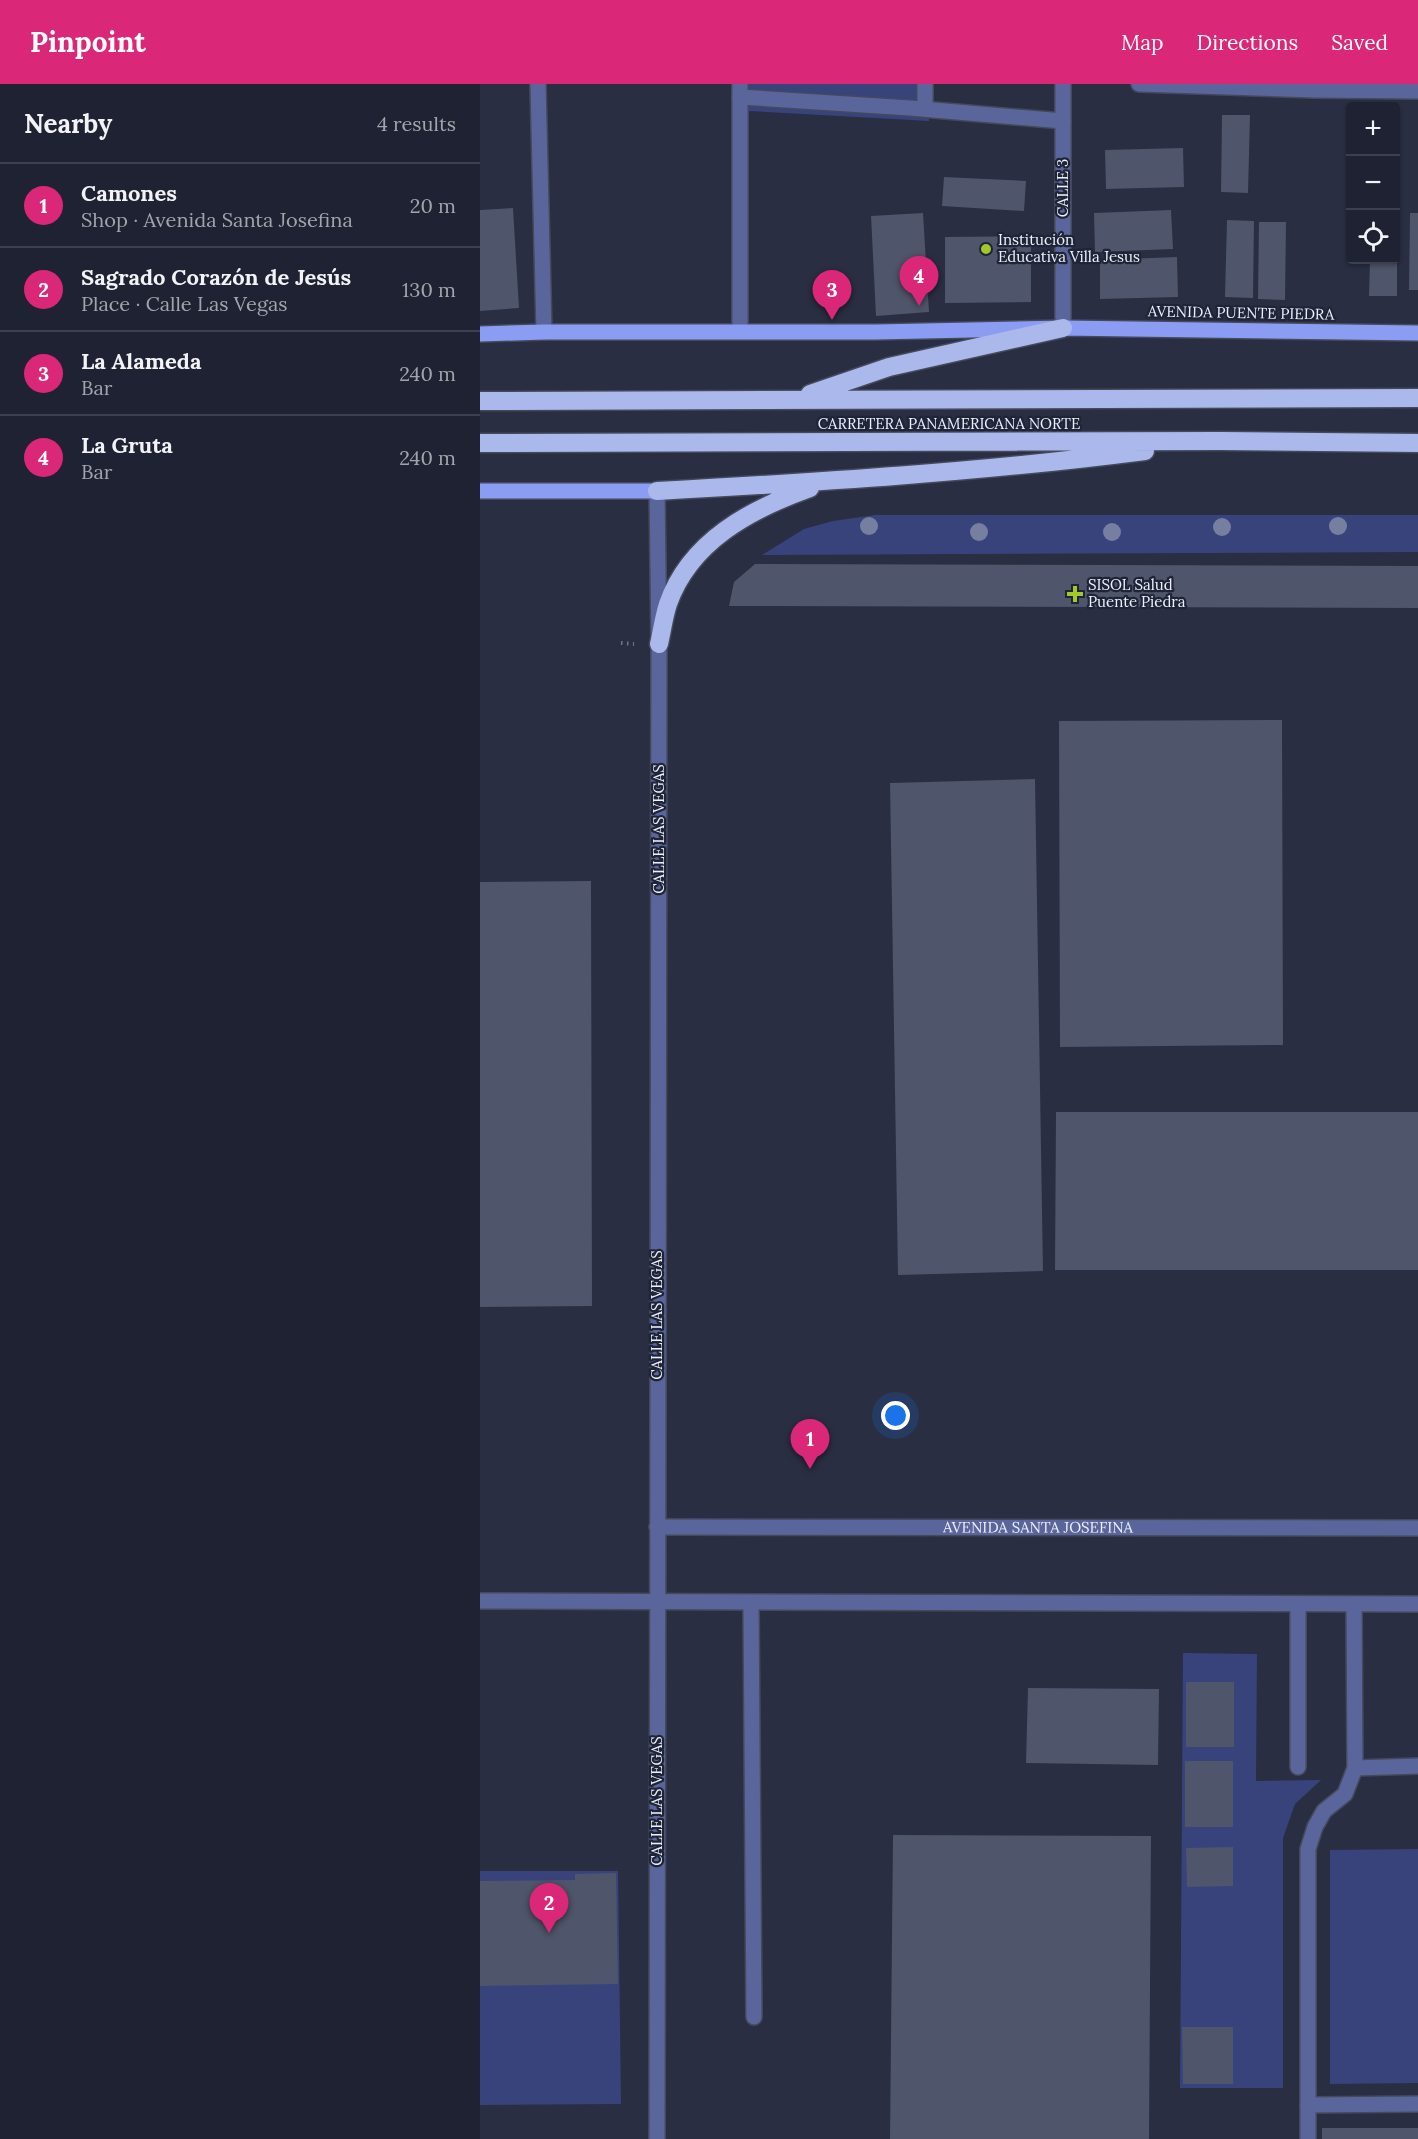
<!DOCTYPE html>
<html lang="en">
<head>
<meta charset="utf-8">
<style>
  :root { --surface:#1f2232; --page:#2c2f3e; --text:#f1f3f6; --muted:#a1a4ac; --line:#3c3f4d; --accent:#db2777 }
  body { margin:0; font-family:Lora,serif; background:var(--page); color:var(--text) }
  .controls { position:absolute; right:18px; top:18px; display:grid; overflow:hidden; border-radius:6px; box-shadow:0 2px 4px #0004 }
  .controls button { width:54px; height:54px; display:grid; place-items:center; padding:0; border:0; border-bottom:2px solid var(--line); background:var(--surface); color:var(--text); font:30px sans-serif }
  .you { position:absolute; left:416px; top:1332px; width:21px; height:21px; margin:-15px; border:4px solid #fff; border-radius:50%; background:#1a73e8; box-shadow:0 0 0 9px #1a73e833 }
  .badge { display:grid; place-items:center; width:39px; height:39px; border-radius:50%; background:var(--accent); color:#fff; font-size:20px; font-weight:700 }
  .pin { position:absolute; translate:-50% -50px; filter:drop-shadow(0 2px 3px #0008) }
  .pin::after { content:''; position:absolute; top:32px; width:21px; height:18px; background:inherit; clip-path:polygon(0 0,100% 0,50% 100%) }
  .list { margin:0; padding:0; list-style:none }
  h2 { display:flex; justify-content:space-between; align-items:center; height:78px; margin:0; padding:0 24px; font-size:26px }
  h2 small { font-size:20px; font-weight:400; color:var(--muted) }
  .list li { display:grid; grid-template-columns:39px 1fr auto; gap:18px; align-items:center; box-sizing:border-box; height:84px; padding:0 24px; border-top:2px solid var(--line) }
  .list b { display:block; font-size:22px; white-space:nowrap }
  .list p { margin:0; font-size:20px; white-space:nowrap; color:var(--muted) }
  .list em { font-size:20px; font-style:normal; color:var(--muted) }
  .icon { flex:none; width:33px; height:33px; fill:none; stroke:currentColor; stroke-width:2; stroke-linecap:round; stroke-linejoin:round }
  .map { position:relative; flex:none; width:938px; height:2055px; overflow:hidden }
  header { display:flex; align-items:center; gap:36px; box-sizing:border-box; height:84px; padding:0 30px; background:var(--accent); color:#fff }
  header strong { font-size:28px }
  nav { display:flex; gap:33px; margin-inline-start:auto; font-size:21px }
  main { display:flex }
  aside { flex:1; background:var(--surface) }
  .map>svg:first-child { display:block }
</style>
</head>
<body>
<header>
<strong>Pinpoint</strong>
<nav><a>Map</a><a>Directions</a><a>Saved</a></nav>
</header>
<main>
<aside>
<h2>Nearby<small>4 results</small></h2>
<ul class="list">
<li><span class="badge">1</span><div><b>Camones</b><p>Shop · Avenida Santa Josefina</p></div><em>20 m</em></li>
<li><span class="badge">2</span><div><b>Sagrado Corazón de Jesús</b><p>Place · Calle Las Vegas</p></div><em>130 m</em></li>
<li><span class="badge">3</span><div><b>La Alameda</b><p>Bar</p></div><em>240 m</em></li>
<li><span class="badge">4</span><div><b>La Gruta</b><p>Bar</p></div><em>240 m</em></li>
</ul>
</aside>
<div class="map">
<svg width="938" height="2055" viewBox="0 0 938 2055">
  <rect width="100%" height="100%" fill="#292e42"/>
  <path fill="#38437c" d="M269,0H448L449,37L269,27Z
    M395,431H938V468L282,471L324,445L353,437Z
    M703,1569L777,1570L776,1697L841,1696L815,1720L803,1754V2004H700Z
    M938,1765V1999L850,2000V1766Z
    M0,1787H138L141,2020L0,2021Z"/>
  <path fill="#4f556a" d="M742,31H770L768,109L741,108Z
    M703,64L704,103L626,105L625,66Z
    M464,93L546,97L544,127L462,122Z
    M33,124L39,224L0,227V126Z
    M691,126L693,165L615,168L614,129Z
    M443,129L449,228L396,232L391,132Z
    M930,129H938V206H929Z
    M747,136L774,137L773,214L745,213Z
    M779,138H806L805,216L778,215Z
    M551,152V218L465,219V153Z
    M697,173L698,213L620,215V176Z
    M890,176H917V212H889Z
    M275,480L938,482V524L249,522L254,498Z
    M802,636L803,961L580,963L579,637Z
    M555,695L563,1187L418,1191L410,699Z
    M111,797L112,1222L0,1223V798Z
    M576,1028H938V1186H575Z
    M706,1598H754V1663H706Z
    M548,1604L679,1605L678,1681L546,1679Z
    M705,1677H753V1743H705Z
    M413,1751L671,1752L669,2055H410Z
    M753,1763V1802L707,1803L706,1764Z
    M136,1789L138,1900L0,1902V1797L95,1796V1790Z
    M702,1943H753V2000H703Z
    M842,2044H938V2055H842Z"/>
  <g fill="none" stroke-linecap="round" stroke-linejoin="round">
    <g stroke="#44495c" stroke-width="18">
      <g id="minor">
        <path d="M58,0L64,248"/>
        <path d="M583,0V244"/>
        <path d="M659,0L834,6L938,7"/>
        <path d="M260,13L430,24L583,37"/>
        <path d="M445,25V0"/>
        <path d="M260,247V0"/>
        <path d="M177,407L179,560L177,2055"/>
        <path id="s1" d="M177,1443L938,1444"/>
        <path d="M0,1517L938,1520"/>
        <path d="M271,1518L274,1933"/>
        <path d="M818,1683V1520"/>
        <path d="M875,1684L938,1682"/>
        <path d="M828,2021L938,2020"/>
        <path d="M828,2055V1765L835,1743L844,1727L865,1710L875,1684L874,1520"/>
      </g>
    </g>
    <g stroke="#44495c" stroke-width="18">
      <path id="major" d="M0,250L64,248H396L583,244L938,249
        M0,407H177"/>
    </g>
    <g stroke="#44495c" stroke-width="21">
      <path id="highway" d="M330,310L409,283L583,244
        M0,317L938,314
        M0,359L741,357L938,359
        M177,407C340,398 502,388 665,367
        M179,560C182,547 184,532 188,520C210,457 271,425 330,404"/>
    </g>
    <path stroke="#727788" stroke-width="4" stroke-dasharray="1.5 4.5" stroke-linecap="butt" d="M141,559L154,560"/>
    <use href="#minor" stroke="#5a669b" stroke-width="15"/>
    <use href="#major" stroke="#8a9df3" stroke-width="15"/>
    <use href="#highway" stroke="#aab8eb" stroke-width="18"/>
  </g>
  <g fill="#777fa1">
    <circle cx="389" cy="442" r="9"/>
    <circle cx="858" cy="442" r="9"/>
    <circle cx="742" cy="443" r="9"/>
    <circle cx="499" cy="448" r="9"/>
    <circle cx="632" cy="448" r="9"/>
  </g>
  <g fill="#a2c929" stroke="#1f2437" stroke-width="2">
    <circle cx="506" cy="165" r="6"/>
    <path d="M592 501h6v6h6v6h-6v6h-6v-6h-6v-6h6z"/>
  </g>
  <g text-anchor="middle" stroke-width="4.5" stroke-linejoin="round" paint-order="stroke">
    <g font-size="15" fill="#ecf0fd" stroke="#1f2437">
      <text transform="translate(583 104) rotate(-90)" y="5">CALLE 3</text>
      <text transform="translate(761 229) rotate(1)" y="5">AVENIDA PUENTE PIEDRA</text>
      <text x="469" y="345">CARRETERA PANAMERICANA NORTE</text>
      <text transform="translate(179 745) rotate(-90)" y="5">CALLE LAS VEGAS</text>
      <text transform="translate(177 1231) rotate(-90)" y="5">CALLE LAS VEGAS</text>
      <text dy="5" stroke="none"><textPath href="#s1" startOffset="381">AVENIDA SANTA JOSEFINA</textPath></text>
      <text transform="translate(177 1717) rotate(-90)" y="5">CALLE LAS VEGAS</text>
    </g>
    <g font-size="15" fill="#ecf0fd" stroke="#1f2437" text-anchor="start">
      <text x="518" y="161">Institución<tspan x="518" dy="17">Educativa Villa Jesus</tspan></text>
      <text x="608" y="506">SISOL Salud<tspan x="608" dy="17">Puente Piedra</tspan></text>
    </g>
  </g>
</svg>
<div class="controls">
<button>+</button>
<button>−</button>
<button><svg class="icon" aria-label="locate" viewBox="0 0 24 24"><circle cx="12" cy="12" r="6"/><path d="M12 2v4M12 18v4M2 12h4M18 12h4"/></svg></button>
</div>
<div class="you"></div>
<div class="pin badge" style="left:330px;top:1385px">1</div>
<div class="pin badge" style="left:69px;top:1849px">2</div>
<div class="pin badge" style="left:352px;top:236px">3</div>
<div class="pin badge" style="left:439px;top:222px">4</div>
</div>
</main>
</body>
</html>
